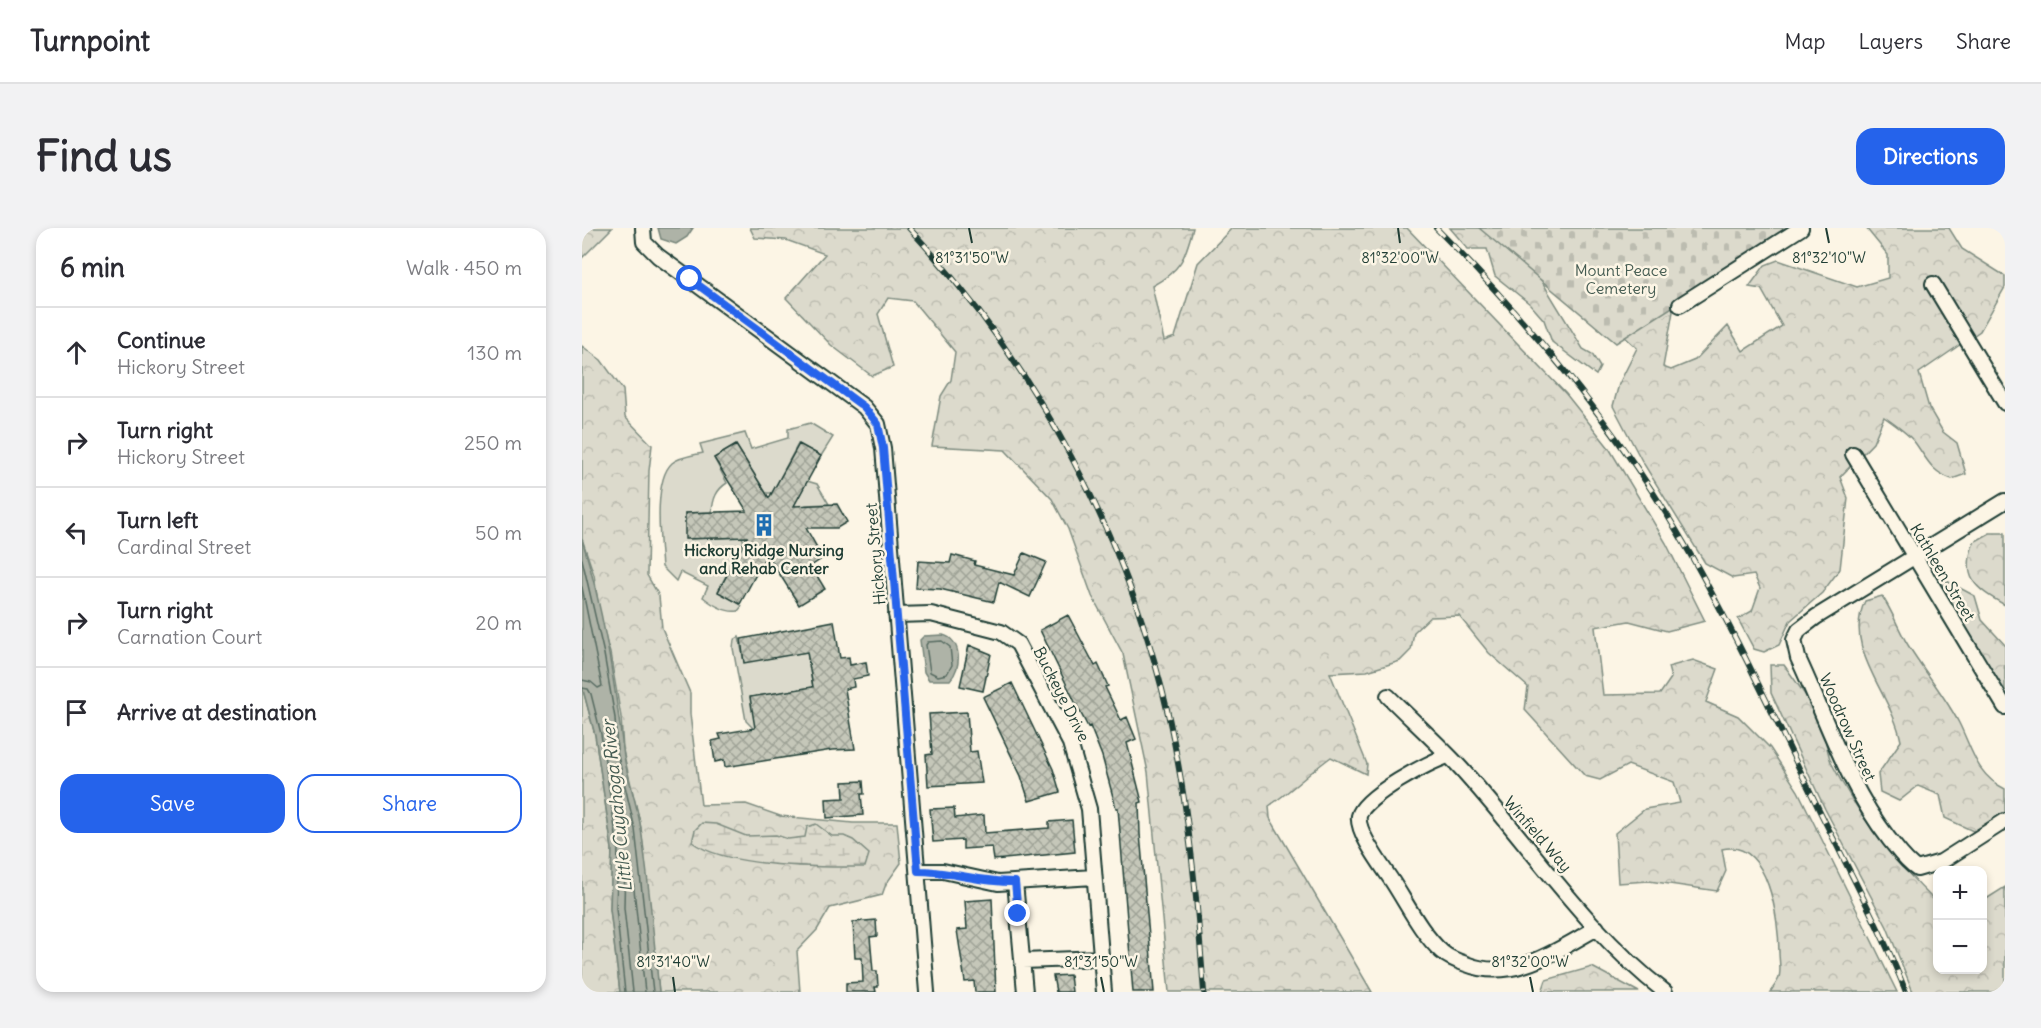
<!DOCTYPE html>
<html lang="en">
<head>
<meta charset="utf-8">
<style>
  :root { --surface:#fff; --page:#f2f2f3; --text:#2b2b33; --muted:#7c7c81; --line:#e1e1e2; --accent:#2563eb }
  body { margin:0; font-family:Delius,sans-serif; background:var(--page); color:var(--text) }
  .controls { position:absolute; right:18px; bottom:18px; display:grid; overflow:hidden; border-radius:12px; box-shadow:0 3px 9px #0003 }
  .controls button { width:54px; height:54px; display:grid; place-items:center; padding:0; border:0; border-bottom:2px solid var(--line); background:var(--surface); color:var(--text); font:30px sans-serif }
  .stop { position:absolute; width:18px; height:18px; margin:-14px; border:4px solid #2563eb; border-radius:50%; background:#fff }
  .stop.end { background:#2563eb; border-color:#fff; box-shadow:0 2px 6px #0008 }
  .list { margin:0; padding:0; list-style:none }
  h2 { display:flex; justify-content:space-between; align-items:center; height:78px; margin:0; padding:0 24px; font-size:26px }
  h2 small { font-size:20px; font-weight:400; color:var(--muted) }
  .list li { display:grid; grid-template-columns:39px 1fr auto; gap:18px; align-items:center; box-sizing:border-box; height:90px; padding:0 24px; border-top:2px solid var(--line) }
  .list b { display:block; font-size:22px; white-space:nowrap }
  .list p { margin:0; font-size:20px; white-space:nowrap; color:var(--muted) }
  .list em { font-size:20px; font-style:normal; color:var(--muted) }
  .actions { display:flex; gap:12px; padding:18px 24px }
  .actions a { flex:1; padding:14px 0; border:2px solid var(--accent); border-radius:18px; text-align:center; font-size:21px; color:var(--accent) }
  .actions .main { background:var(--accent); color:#fff }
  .icon { flex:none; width:33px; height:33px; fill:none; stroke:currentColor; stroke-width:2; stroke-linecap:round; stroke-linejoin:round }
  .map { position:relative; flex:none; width:1423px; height:764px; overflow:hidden; border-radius:18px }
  header { display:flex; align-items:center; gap:36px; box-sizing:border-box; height:84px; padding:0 30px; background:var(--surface); border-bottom:2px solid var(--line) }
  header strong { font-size:28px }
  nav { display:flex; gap:33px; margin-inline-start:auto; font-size:21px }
  .intro { display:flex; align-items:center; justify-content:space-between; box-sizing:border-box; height:144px; padding:0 36px }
  h1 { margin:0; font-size:42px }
  .button { padding:15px 27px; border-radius:18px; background:var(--accent); color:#fff; font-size:21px; font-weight:700 }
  main { display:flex; gap:36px; padding:0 36px }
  aside { flex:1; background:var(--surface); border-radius:18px; box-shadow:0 3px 9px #0003 }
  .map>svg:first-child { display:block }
</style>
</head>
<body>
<header>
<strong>Turnpoint</strong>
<nav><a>Map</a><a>Layers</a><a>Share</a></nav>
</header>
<div class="intro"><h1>Find us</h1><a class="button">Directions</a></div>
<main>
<aside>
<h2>6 min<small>Walk · 450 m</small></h2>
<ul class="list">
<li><svg class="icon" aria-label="ahead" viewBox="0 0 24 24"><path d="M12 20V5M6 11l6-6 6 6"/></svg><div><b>Continue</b><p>Hickory Street</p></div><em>130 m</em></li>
<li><svg class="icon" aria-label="right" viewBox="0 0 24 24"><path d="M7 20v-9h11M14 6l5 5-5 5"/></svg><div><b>Turn right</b><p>Hickory Street</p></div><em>250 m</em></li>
<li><svg class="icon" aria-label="left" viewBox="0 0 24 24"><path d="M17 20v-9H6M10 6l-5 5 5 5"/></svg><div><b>Turn left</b><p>Cardinal Street</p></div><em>50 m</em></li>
<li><svg class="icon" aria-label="right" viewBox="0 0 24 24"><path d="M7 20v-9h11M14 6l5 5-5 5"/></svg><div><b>Turn right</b><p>Carnation Court</p></div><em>20 m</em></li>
<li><svg class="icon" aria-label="arrive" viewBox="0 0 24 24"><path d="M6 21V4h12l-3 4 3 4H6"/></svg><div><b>Arrive at destination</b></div></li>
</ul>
<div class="actions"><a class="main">Save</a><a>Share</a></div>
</aside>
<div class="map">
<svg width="1423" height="764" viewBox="0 0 1423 764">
  <defs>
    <pattern id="forest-crowns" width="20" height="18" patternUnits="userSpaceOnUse" patternTransform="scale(1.5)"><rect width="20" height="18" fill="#dcdacc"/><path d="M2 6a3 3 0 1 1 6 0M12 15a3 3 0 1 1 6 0" fill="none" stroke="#bcbcb0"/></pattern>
    <pattern id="wetland-marsh" width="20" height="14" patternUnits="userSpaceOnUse" patternTransform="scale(1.5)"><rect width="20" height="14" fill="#dcdacc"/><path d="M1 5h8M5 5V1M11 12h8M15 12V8" fill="none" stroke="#bcbcb0"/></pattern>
    <pattern id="cemetery-stones" width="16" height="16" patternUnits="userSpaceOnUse" patternTransform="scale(1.5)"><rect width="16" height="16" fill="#dcdacc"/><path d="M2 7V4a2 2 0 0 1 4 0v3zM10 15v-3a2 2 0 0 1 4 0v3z" fill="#bcbcb0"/></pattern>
    <pattern id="building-cross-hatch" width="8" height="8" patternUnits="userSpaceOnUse" patternTransform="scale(1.5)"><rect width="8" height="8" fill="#c5c7b9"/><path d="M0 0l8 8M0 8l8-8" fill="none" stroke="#9fa397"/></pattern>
  </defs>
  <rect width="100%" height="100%" fill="#fcf5e5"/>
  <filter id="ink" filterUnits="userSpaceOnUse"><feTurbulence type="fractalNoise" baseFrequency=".0167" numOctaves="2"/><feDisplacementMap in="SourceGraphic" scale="12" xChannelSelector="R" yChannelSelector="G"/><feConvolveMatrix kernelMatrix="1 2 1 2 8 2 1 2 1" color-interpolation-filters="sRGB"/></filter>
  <g filter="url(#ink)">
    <path fill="#dcdacc" stroke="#7e8c80" stroke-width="1.5" d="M228,195L251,209L239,228L216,216L190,265H184L154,217L132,230L145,255C134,262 131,271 130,284L103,285L104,311L160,309L162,314L136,363L158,376L160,378L156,383C144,385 131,377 121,369L126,358L98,344L94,353L80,339C78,313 71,252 90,235C97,229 112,227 121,225L118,216L163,205L169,221L206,210V201Z
      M225,253L235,256L247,276L224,277L212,285V277Z
      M157,409L162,434L225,424L231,459L168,469L250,480L171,509L170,499L164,493L151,420L152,412Z"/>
    <path fill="url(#forest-crowns)" stroke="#7e8c80" stroke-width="1.5" d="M0,0H30L0,30Z
      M168,0H611C603,31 599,42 570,58L582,113L593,109L616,35L650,0H825L984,166L1027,220L1084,315L1123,393L1085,403L1047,393L1013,399L1021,467L1078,466L1089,450L1086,439L1111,432L1136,441L1124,474L1156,488L1188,520L1216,563L1315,764H1188C1191,760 1194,756 1196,752C1200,745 1197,733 1197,725C1197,693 1187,610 1140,621L1144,643L1135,663L1067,653L1036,655L1033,605L1063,581L1098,575L1092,554L1046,537L1018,552L1003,548L943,482L946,459L907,425L877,388L848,389L832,404L829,422L818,433L785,443L748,445L785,536L784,546L749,529C727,545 709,563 687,578L688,590L790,764H587L566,544L541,426L510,368L486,301L470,271L423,222L350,218L359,168L369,152L373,124L331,73L306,70L296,86L311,139L290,148L249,117L204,70L243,26L204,12L173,10Z
      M868,0H948L953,42L1001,121L1010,126L1018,139L1014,147L970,114L962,92L948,76L913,48L905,21H886Z
      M1284,0H1367L1380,21L1423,48V59L1398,103L1337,145L1347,180L1361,204L1375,215L1384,246L1370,251C1350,244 1346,233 1334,216C1327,206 1312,196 1302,189L1291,215L1258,249L1266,270L1258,341L1240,365L1208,393L1197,417L1182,424L1172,421L1156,391L1170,383L1178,360L1172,347L1151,350L1123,335L1060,233L1031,178L1037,156L1055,120L1043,109L1034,88L1092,78L1081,139L1089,142L1113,132L1146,98L1161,123L1200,98L1179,61L1167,59L1183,37L1196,32L1275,59L1306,50V27Z
      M0,118L19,132L41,162L43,189L70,217L67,243L65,347L77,368L80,400L108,465V486L119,577L164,576L198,588L271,595H315L319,635L304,656L300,667L248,680L235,702L215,723L218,764H77L59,600L41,523L39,489L28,425L19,396L12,347L0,311Z
      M1408,305H1423V377C1392,360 1379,349 1392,314Z
      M1359,350L1393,368L1400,392L1423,417V470L1364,369Z
      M1300,368C1311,384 1316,401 1326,417C1342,443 1363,468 1377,495C1390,521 1394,547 1423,561V587L1412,596L1393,604L1363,590L1358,567L1336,558L1317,573L1298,564L1296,546L1319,513C1310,466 1260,421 1283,373Z
      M1188,437H1202C1216,456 1229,474 1239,496C1244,508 1244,523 1250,536C1277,589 1313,634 1355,675L1356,742H1400L1401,673L1423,659V764H1331L1305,699L1243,581L1189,465Z
      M0,458L13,507L30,621L28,681L38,764H0Z
      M1010,739L1057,764H960L964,752Z"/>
    <path fill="url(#wetland-marsh)" stroke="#7e8c80" stroke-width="1.5" d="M120,595L134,596L164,608L194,607L206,611L223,609L225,599L234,596L250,608H262L271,612L287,626L283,639C240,639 144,640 110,614L113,602Z"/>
    <path fill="url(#cemetery-stones)" stroke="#7e8c80" stroke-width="1.5" d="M897,0H1214L1034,115Z"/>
    <path fill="#aeb3a7" stroke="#758479" stroke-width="1.5" d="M76,0H111L105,9L94,16L79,11Z
      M0,311C21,380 32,450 41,521C44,548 55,574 59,601C67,655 72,709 77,764H38L28,681L30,621L13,507L0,458Z
      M361,407C380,412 380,440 368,452H347L342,444L338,412L342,408Z"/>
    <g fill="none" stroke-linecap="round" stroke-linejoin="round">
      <path stroke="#586c62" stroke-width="1.5" d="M0,331L22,426L33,490L35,524L53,601L71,764
        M0,359L20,458L16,460L9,454L0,452
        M360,413L368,419L370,437L365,446L356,448L348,444L344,417L346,414Z
        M0,460L6,461L9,466L19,506L36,621L34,680L43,764
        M51,764L42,680L43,633L46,630L49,633L63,764"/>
    </g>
    <path fill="url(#building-cross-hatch)" stroke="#1f3d34" stroke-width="1.5" d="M217,216L239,228L212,278L255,276L265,294L255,300H224L241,330L229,338L243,361L217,377L185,326L158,376L136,364L165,309L103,311V285L165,283L132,230L154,217L187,270Z
      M442,325L464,334L448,369L417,354L412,374L358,361L334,360L336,333L368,335L370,327L393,333L392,337L432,347Z
      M486,387L513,438L516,436L526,458L523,459L539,492L545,489L554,511L545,515L560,574L557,575L558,606L572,764H551L536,580H534L520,528L508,498L506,499L493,474L458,402Z
      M252,393L258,430L267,429L268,437L284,434L286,448L271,451L272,459L263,461L273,521L250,522L143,539L142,532L133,534L130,513L139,511L137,506L173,500L168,469L231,459L225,424L162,435L159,411Z
      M387,417L409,426L401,463L378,458Z
      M430,455L471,541L478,564L447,573L439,548L401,469Z
      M385,484L388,524L395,523L400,555L346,558L344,527L350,526L347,486Z
      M281,553L282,566H279L281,587L245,590L244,571L262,570L261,554Z
      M372,580L373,590L402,587L403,605L467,600V594L490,592L493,624L412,632L410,619L381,621V612L351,614L348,581Z
      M410,671L414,764H393L392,753L383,754L375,702L385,701L383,673Z
      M294,692L295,708L288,709L291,743H295L296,759H293L294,764H264V755L281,754L280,730H273L271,694Z
      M488,747L490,764H474L471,748Z"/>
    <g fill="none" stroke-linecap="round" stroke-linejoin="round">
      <g stroke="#1f3d34" stroke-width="18">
        <path id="street" d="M61,0L62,14L76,28L282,179L296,196L301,220L345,764
          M1351,56L1423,175
          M1098,77L1219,0
          M1271,226L1423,479
          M1423,273L1234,389L1217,402L1212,412L1216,430C1245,492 1265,557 1307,611C1316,622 1323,633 1335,641L1359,634L1423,593
          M314,387L349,386L419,404L436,416L488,515L507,581L522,764
          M806,468C828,490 852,512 874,535C944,610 1001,701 1083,764
          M866,528C848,533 781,569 777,588C774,604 801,639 810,653C825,676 839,705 860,724C867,730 875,733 884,736C931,755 975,722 1015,700
          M336,643H361L416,655L512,649
          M433,654L443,764
          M441,733L520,730"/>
      </g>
      <use href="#street" stroke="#fcf5e5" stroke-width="14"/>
      <g stroke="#1f3d34" stroke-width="6">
        <path id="rail" d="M327,0C453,136 546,309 587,490C607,580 615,672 622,764
          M854,0C945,92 1030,193 1096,305C1145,388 1186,476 1228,563C1260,630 1297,696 1324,764"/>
      </g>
      <use href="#rail" stroke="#fcf5e5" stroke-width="4" stroke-dasharray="11" stroke-linecap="butt"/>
    </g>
  </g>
  <g fill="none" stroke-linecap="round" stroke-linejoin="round" filter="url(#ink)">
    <path stroke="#2563eb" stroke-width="8" d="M108,51L282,179L296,196L301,220L336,643C369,643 400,655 433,654L436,686"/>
  </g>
  <path fill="none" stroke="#1f3d34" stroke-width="2" d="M387,0L390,15M816,0L818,15M1244,0L1247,15M91,749L93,764M519,749L522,764M948,749L951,764"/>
  <defs>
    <g id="building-bare" transform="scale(1.8)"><path d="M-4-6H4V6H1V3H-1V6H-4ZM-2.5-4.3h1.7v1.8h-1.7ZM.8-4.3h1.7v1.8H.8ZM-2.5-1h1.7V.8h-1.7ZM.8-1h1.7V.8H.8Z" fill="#1f6fb2" stroke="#fcf5e5" stroke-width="2.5" paint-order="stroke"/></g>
  </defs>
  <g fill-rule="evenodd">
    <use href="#building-bare" x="182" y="297"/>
  </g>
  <g text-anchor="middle" stroke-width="5" stroke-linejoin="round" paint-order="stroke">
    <g font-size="16" fill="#455c52" stroke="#fcf5e5">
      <text x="1039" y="48">Mount Peace<tspan x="1039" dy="18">Cemetery</tspan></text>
    </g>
    <g font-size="16" font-weight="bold" fill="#1f3d34" stroke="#fcf5e5">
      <text x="182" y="328">Hickory Ridge Nursing<tspan x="182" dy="18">and Rehab Center</tspan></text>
    </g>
    <g font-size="16" fill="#1f3d34" stroke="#fcf5e5">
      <text transform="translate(293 326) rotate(-95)" y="6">Hickory Street</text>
      <text transform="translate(1361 344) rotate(59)" y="6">Kathleen Street</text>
      <text transform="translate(480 466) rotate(63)" y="6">Buckeye Drive</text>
      <text transform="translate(1266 499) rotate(66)" y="6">Woodrow Street</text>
      <text transform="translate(956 606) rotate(49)" y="6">Winfield Way</text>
    </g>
    <g font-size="18" font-style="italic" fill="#435a51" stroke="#fcf5e5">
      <text transform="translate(35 578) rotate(-96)" y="6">Little Cuyahoga River</text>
    </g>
  </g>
  <g font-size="15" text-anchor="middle" fill="#1f3d34" stroke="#fcf5e5" stroke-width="5" stroke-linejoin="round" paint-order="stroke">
    <text x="390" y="35">81°31'50"W</text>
    <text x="818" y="35">81°32'00"W</text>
    <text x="1247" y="35">81°32'10"W</text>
    <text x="91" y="739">81°31'40"W</text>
    <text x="519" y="739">81°31'50"W</text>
    <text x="948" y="739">81°32'00"W</text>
  </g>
</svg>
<div class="controls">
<button>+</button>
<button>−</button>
</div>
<div class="stop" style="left:108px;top:51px"></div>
<div class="stop end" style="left:436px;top:686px"></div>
</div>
</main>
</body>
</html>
